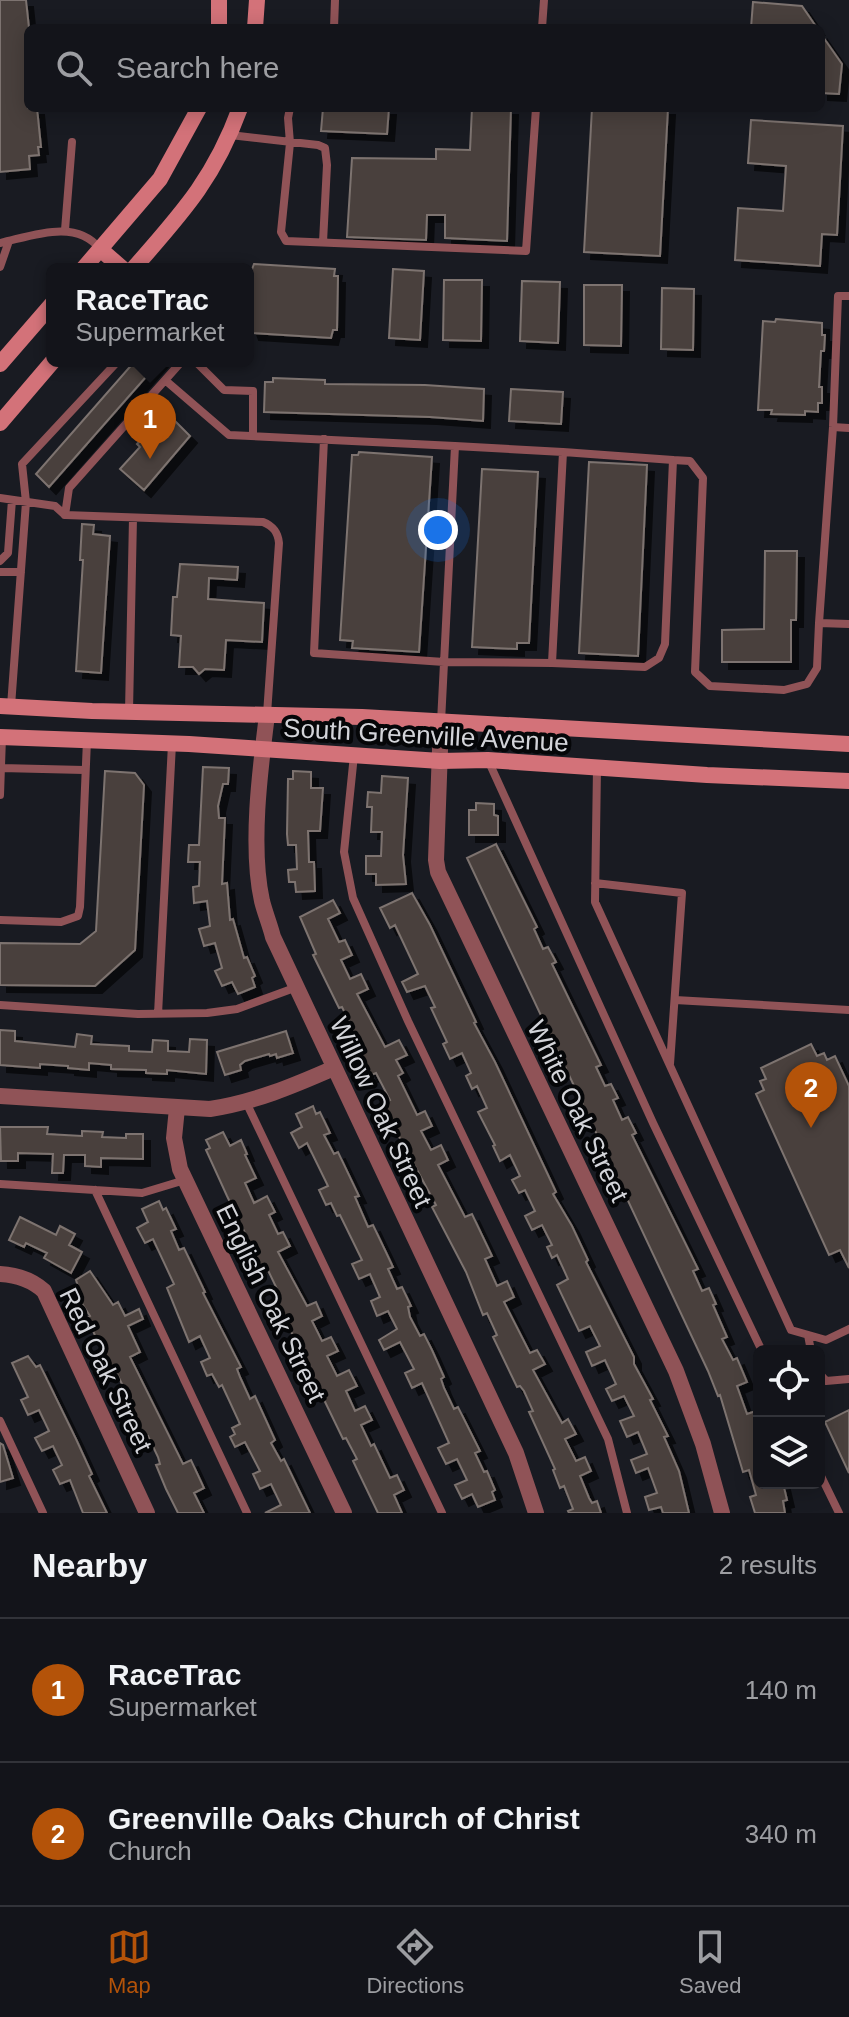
<!DOCTYPE html>
<html lang="en">
<head>
<meta charset="utf-8">
<style>
  :root { --surface:#13141a; --page:#1c1d23; --text:#f1f3f6; --muted:#9d9ea2; --line:#323339; --accent:#b45309 }
  body { margin:0; font-family:Arial,sans-serif; background:var(--page); color:var(--text) }
  .controls { position:absolute; right:24px; bottom:24px; display:grid; overflow:hidden; border-radius:12px; box-shadow:0 4px 20px #0003 }
  .controls button { width:72px; height:72px; display:grid; place-items:center; padding:0; border:0; border-bottom:2px solid var(--line); background:var(--surface); color:var(--text); font:40px sans-serif }
  .you { position:absolute; left:438px; top:530px; width:28px; height:28px; margin:-20px; border:6px solid #fff; border-radius:50%; background:#1a73e8; box-shadow:0 0 0 12px #1a73e833 }
  .badge { display:grid; place-items:center; width:52px; height:52px; border-radius:50%; background:var(--accent); color:#fff; font-size:26px; font-weight:700 }
  .pin { position:absolute; translate:-50% -66px; filter:drop-shadow(0 2px 4px #0008) }
  .pin::after { content:''; position:absolute; top:42px; width:28px; height:24px; background:inherit; clip-path:polygon(0 0,100% 0,50% 100%) }
  .popup { position:absolute; left:46px; top:263px; width:208px; height:104px; box-sizing:border-box; display:grid; place-content:center; border-radius:12px; background:var(--surface); filter:drop-shadow(0 2px 6px #0005); font-size:26px; white-space:nowrap; color:var(--muted) }
  .popup b { font-size:30px; color:var(--text) }
  .popup::after { content:''; position:absolute; left:50%; top:100%; margin-left:-16px; border:16px solid transparent; border-top-color:var(--surface) }
  .list { margin:0; padding:0; list-style:none }
  h2 { display:flex; justify-content:space-between; align-items:center; height:104px; margin:0; padding:0 32px; font-size:34px }
  h2 small { font-size:26px; font-weight:400; color:var(--muted) }
  .list li { display:grid; grid-template-columns:52px 1fr auto; gap:24px; align-items:center; box-sizing:border-box; height:144px; padding:0 32px; border-top:2px solid var(--line) }
  .list b { display:block; font-size:30px; white-space:nowrap }
  .list p { margin:0; font-size:26px; white-space:nowrap; color:var(--muted) }
  .list em { font-size:26px; font-style:normal; color:var(--muted) }
  .icon { flex:none; width:44px; height:44px; fill:none; stroke:currentColor; stroke-width:2; stroke-linecap:round; stroke-linejoin:round }
  .map { position:relative; flex:none; width:849px; height:1513px; overflow:hidden }
  .search { position:absolute; background:var(--surface); box-shadow:0 4px 20px #0003; left:24px; right:24px; top:24px; height:88px; display:flex; align-items:center; gap:20px; box-sizing:border-box; padding:0 28px; border-radius:12px; color:var(--muted); font-size:30px }
  .sheet { height:392px; background:var(--surface) }
  nav { display:flex; justify-content:space-around; align-items:center; box-sizing:border-box; height:112px; border-top:2px solid var(--line); background:var(--surface); font-size:22px; color:var(--muted) }
  nav a { display:grid; justify-items:center; gap:4px }
  nav .on { color:var(--accent) }
  .map>svg:first-child { display:block }
</style>
</head>
<body>
<div class="map">
<svg width="849" height="1513" viewBox="0 0 849 1513">
  <defs>
    <filter id="shadow"><feDropShadow dx="7" dy="7" stdDeviation="0" flood-color="#0009"/></filter>
  </defs>
  <rect width="100%" height="100%" fill="#191b22"/>
  <path fill="#49413d" stroke="#7d736f" stroke-width="2" filter="url(#shadow)" d="M0,0H26L29,28L28,108H37L41,147H38L39,155L29,156L30,169L0,172Z
    M753,2L802,6L817,28H751Z
    M821,34L842,64L839,94L821,93Z
    M323,108H389L387,134L321,131Z
    M472,108H511L507,241L445,238V215H427L426,240L347,237L352,158L436,159V149L470,150Z
    M592,108H668L660,256L584,252Z
    M751,120L843,126L837,235L822,234L820,266L735,260L738,208L783,211L786,166L748,163Z
    M254,264L335,269L334,276H338L337,330H333L331,338L252,333L248,322L251,272Z
    M393,269L424,271L420,340L389,338Z
    M444,280H482L481,341L443,340Z
    M522,281L560,282L558,343L520,341Z
    M584,285H622L621,346L584,345Z
    M662,288L694,289L693,350L661,349Z
    M776,319L822,323V335H825L824,351H821L819,387H822V403H818V412L805,411V415L771,414L772,410H758L763,321L775,322Z
    M135,361H160L49,487L36,474Z
    M273,378L325,380V384L425,385L484,389L483,421L430,417L264,412L265,382H273Z
    M511,389L563,392L561,424L509,421Z
    M167,413L190,436L144,490L120,469L140,447L137,444Z
    M359,452L432,457L419,652L352,648L353,641L340,640L352,455H358Z
    M589,462L647,465L638,656L579,653Z
    M482,469L538,472L529,643H517V649L472,647Z
    M82,524L94,525L93,534L110,536L101,673L76,671L83,560H80Z
    M765,551H797L796,620H791V662H722V630L764,629Z
    M180,564L238,567L237,580L209,578L208,599L264,603L262,642L226,640L224,670L205,669L199,674L193,667H179L181,636L171,635L173,597H177Z
    M203,767L229,768L228,784H223L218,806L219,818H225L222,884L227,883L230,920L233,919L244,958L247,957L255,976L252,978L255,987L238,994L232,982L222,986L215,971L222,968L215,943L204,946L199,929L210,926L207,901L194,903L193,887L199,886L200,862H188L189,845H199Z
    M105,771L135,773L144,785L135,950L95,986L0,985V943L80,944L96,931Z
    M293,771L311,772V788H323L320,831H308L309,862H314L315,891L296,892L295,882H289L288,870L297,869L296,845H288L287,834L288,779H293Z
    M382,776L408,778L403,855L406,884L376,885V874H366V856H381L382,832H371L372,807H367L368,792L381,793Z
    M476,803L494,804V815L498,816V835H469V810H476Z
    M496,844L537,927L534,929L543,949L548,947L556,962L552,964L601,1065L596,1067L605,1086L611,1084L618,1098L613,1100L622,1120L628,1117L636,1133L632,1135L698,1269L693,1271L702,1291L709,1288L716,1304L713,1305L727,1337L722,1339L733,1360L737,1358L747,1382L737,1386L747,1414L759,1410V1483H770L771,1486L783,1483L787,1500L783,1501L785,1513H755L750,1497L756,1495L749,1470L743,1472L720,1395L718,1396L708,1371L467,858Z
    M412,893L430,925L476,1022L474,1023L495,1062L556,1192L553,1194L572,1226L588,1260L586,1262L634,1357V1364L653,1399L650,1400L668,1436L664,1437L679,1471L689,1513H663L661,1507L649,1510L645,1497L657,1493L648,1468L636,1473L631,1460L647,1454L638,1432L627,1437L620,1421L634,1416L624,1396L612,1401L606,1389L616,1384L605,1360L592,1366L586,1352L600,1346L590,1326L579,1331L557,1285L568,1279L557,1255L552,1258L547,1247L552,1245L542,1225L532,1230L525,1216L535,1211L525,1190L519,1193L512,1180L520,1176L510,1155L500,1161L493,1146L495,1145L478,1112L487,1108L477,1086L472,1089L466,1076L471,1073L462,1053L450,1059L443,1044L447,1042L431,1008L435,1007L425,986L407,992L402,982L418,974L395,925L390,928L380,908Z
    M333,900L340,913L328,919L339,942L345,940L352,955L341,960L350,979L361,974L368,989L357,994L385,1047L399,1040L407,1055L396,1060L403,1073L398,1076L417,1115L425,1111L432,1126L421,1131L431,1150L441,1145L448,1160L438,1165L465,1217L472,1214L492,1256L485,1259L497,1286L507,1281L514,1297L504,1302L530,1353L537,1350L545,1364L533,1370L562,1423L568,1419L576,1434L565,1439L576,1461L585,1457L591,1471L580,1476L589,1498L592,1503L597,1501L601,1513H569L568,1511L573,1509L564,1486L560,1488L553,1470L555,1469L529,1412L533,1411L524,1391L520,1386L517,1387L493,1337L497,1335L487,1313L483,1315L466,1272L432,1207L436,1205L397,1133L384,1103L390,1100L376,1073L371,1075L352,1036L355,1034L342,1007L339,1008L313,955L316,954L300,917Z
    M0,1030L15,1031V1041L75,1047L77,1034L92,1036L91,1044L129,1046V1051L152,1052L153,1040L168,1041V1051L189,1052L190,1039L207,1040L206,1074L167,1070V1074L146,1073V1070L111,1069V1065L89,1063V1070L68,1068V1066L40,1064V1068L0,1065Z
    M286,1031L293,1053L277,1058L276,1054L270,1056L269,1054L245,1061L240,1065L241,1070L225,1075L217,1052Z
    M811,1044L817,1056L824,1053L827,1060L835,1056L849,1086V1268L840,1250L829,1255L756,1094L764,1090L760,1081L766,1079L761,1068Z
    M313,1106L316,1114L320,1112L330,1133L324,1135L334,1154L338,1152L359,1196L355,1197L368,1227L373,1225L384,1248L393,1267L388,1269L397,1289L402,1287L411,1306L408,1307L410,1317L420,1336L424,1334L432,1350L444,1377L441,1379L444,1388L454,1409L458,1407L480,1451L475,1453L484,1472L487,1471L495,1490L492,1492L495,1500L478,1507L472,1494L462,1499L455,1485L467,1480L457,1459L446,1464L438,1448L449,1443L422,1383L412,1388L405,1373L414,1369L400,1342L384,1350L379,1340L397,1329L388,1311L377,1316L371,1301L380,1297L370,1274L359,1279L352,1264L362,1260L340,1215L337,1216L331,1203L326,1205L319,1190L328,1186L307,1143L299,1148L291,1133L302,1127L296,1114Z
    M0,1127H48L47,1134L82,1136V1131L103,1132L102,1137L126,1138V1134H143V1159L101,1158V1167L85,1166V1155H64L63,1173H52L53,1154L18,1153V1161H1Z
    M223,1132L230,1146L241,1140L247,1154L245,1155L256,1178L245,1183L254,1203L267,1196L275,1212L269,1215L278,1234L283,1232L290,1246L278,1252L307,1306L316,1302L322,1316L312,1321L322,1341L331,1337L338,1351L327,1356L337,1376L349,1370L357,1386L346,1391L355,1411L365,1406L372,1420L361,1425L371,1446L374,1444L390,1478L397,1475L404,1490L394,1495L402,1513H378L353,1461L357,1459L346,1438L343,1439L284,1317L274,1293L278,1291L265,1264L261,1266L227,1196L206,1150L210,1148L206,1140Z
    M159,1201L163,1210L166,1208L176,1229L171,1231L179,1250L184,1248L205,1292L203,1293L241,1367L237,1369L240,1377L250,1399L255,1396L275,1440L271,1443L281,1461L284,1459L310,1513H265L281,1505L271,1484L260,1489L253,1474L260,1471L245,1442L235,1447L230,1437L235,1434L232,1428L240,1424L222,1385L219,1387L212,1374L207,1376L201,1362L210,1358L200,1336L189,1342L167,1288L174,1284L153,1239L145,1243L137,1228L148,1222L142,1209Z
    M20,1217L56,1235L60,1226L75,1234L69,1245L82,1252L71,1273L44,1258L47,1253L26,1243L24,1247L9,1240Z
    M90,1271L113,1305L118,1302L125,1316L139,1309L143,1319L128,1326L140,1352L130,1357L183,1464L191,1460L204,1488L194,1493L204,1513H178L166,1489L156,1465L160,1464L158,1457L148,1436L143,1438L124,1398L128,1396L115,1370L112,1372L87,1318L90,1316L77,1296L80,1293L76,1280Z
    M28,1356L36,1367L40,1365L76,1439L92,1474L89,1476L107,1513H83L70,1480L60,1484L53,1470L62,1465L53,1446L42,1451L35,1438L49,1431L39,1410L28,1415L21,1400L28,1397L12,1363Z
    M849,1410V1473L825,1422Z
    M0,1443L3,1445L13,1478L0,1482Z"/>
  <g fill="none" stroke-linecap="round" stroke-linejoin="round">
    <path stroke="#905357" stroke-width="8" d="M334,28L335,0
      M542,28L544,0
      M290,108L288,118L290,143L281,232L286,241L526,251L536,108
      M230,135L318,145L325,148L327,165L323,242
      M65,230L72,142
      M0,243C32,236 76,218 100,249
      M0,267L9,241
      M849,296H838L833,427L819,623L849,624
      M195,361L224,390L253,391V435
      M165,380L229,435L455,446L441,722
      M833,427L849,428
      M324,439L314,653L444,662L552,663L563,452L455,446
      M673,460L690,461L703,478L695,672L710,686L784,690L807,684L817,668L819,623
      M0,498L55,506L65,515L263,522C273,526 278,532 279,543L267,714
      M65,515L69,488L182,361
      M0,561L8,553L12,500
      M0,572H21
      M552,663L645,667L659,658L665,644L673,460L563,452
      M11,706L26,502L22,464L118,361
      M129,711L133,518
      M354,755L344,852L353,898L408,1021L608,1439L627,1513
      M488,760L653,1123L762,1351
      M1,768L84,770
      M597,768L595,902L791,1330L826,1340L849,1329
      M0,795L2,737
      M595,883L682,893L670,1064
      M0,920L61,922L78,916L80,907L87,740
      M675,1000L849,1010
      M0,1005L138,1014L207,1013L237,1009L297,987
      M158,1014L172,744
      M246,1102L442,1513
      M0,1184L142,1193L185,1180
      M95,1190L247,1513
      M808,1335L811,1351
      M819,1373L826,1381L849,1379
      M0,1421L43,1513
      M819,1472L839,1513"/>
    <path stroke="#905357" stroke-width="16" d="M267,715C260,770 250,847 262,901C265,913 270,925 273,937L516,1453L536,1513
      M441,722L436,860L438,872L676,1371L703,1444L722,1513
      M0,1096L210,1109C255,1102 293,1086 334,1068
      M177,1108L174,1138L180,1169L344,1513
      M0,1274C17,1275 31,1279 44,1291L147,1513"/>
    <path stroke="#d37279" stroke-width="16" d="M219,0V28
      M255,28L257,0
      M100,249L123,269
      M83,269L160,179L199,108
      M133,269C182,213 214,179 240,108
      M0,364L52,304
      M0,423L53,361
      M0,706L92,711L362,717L849,744
      M0,737L189,744L440,761L488,760L707,775L849,781"/>
  </g>
  <g text-anchor="middle" stroke-width="8" stroke-linejoin="round" paint-order="stroke">
    <g font-size="26" fill="#d3d4d9" stroke="#050608">
      <text transform="translate(426 735) rotate(3)" y="9">South Greenville Avenue</text>
      <text transform="translate(578 1111) rotate(64)" y="9">White Oak Street</text>
      <text transform="translate(381 1112) rotate(65)" y="9">Willow Oak Street</text>
      <text transform="translate(271 1303) rotate(64)" y="9">English Oak Street</text>
      <text transform="translate(106 1370) rotate(64)" y="9">Red Oak Street</text>
    </g>
  </g>
</svg>
<div class="controls">
<button><svg class="icon" aria-label="locate" viewBox="0 0 24 24"><circle cx="12" cy="12" r="6"/><path d="M12 2v4M12 18v4M2 12h4M18 12h4"/></svg></button>
<button><svg class="icon" aria-label="layers" viewBox="0 0 24 24"><path d="M12 4l9 5-9 5-9-5zM3 14l9 5 9-5"/></svg></button>
</div>
<div class="you"></div>
<div class="pin badge" style="left:150px;top:459px">1</div>
<div class="popup"><b>RaceTrac</b>Supermarket</div>
<div class="pin badge" style="left:811px;top:1128px">2</div>
<div class="search"><svg class="icon" aria-label="search" viewBox="0 0 24 24"><circle cx="10" cy="10" r="6"/><path d="M15 15l6 6"/></svg>Search here</div>
</div>
<section class="sheet">
<h2>Nearby<small>2 results</small></h2>
<ul class="list">
<li><span class="badge">1</span><div><b>RaceTrac</b><p>Supermarket</p></div><em>140 m</em></li>
<li><span class="badge">2</span><div><b>Greenville Oaks Church of Christ</b><p>Church</p></div><em>340 m</em></li>
</ul>
</section>
<nav>
<a class="on"><svg class="icon" aria-label="map" viewBox="0 0 24 24"><path d="M3 6l6-2 6 2 6-2v14l-6 2-6-2-6 2zM9 4v14M15 6v14"/></svg>Map</a>
<a><svg class="icon" aria-label="directions" viewBox="0 0 24 24"><path d="M12 3l9 9-9 9-9-9zM9 14v-3h6M13 9l2 2-2 2"/></svg>Directions</a>
<a><svg class="icon" aria-label="saved" viewBox="0 0 24 24"><path d="M7 4h10v16l-5-4-5 4z"/></svg>Saved</a>
</nav>
</body>
</html>
